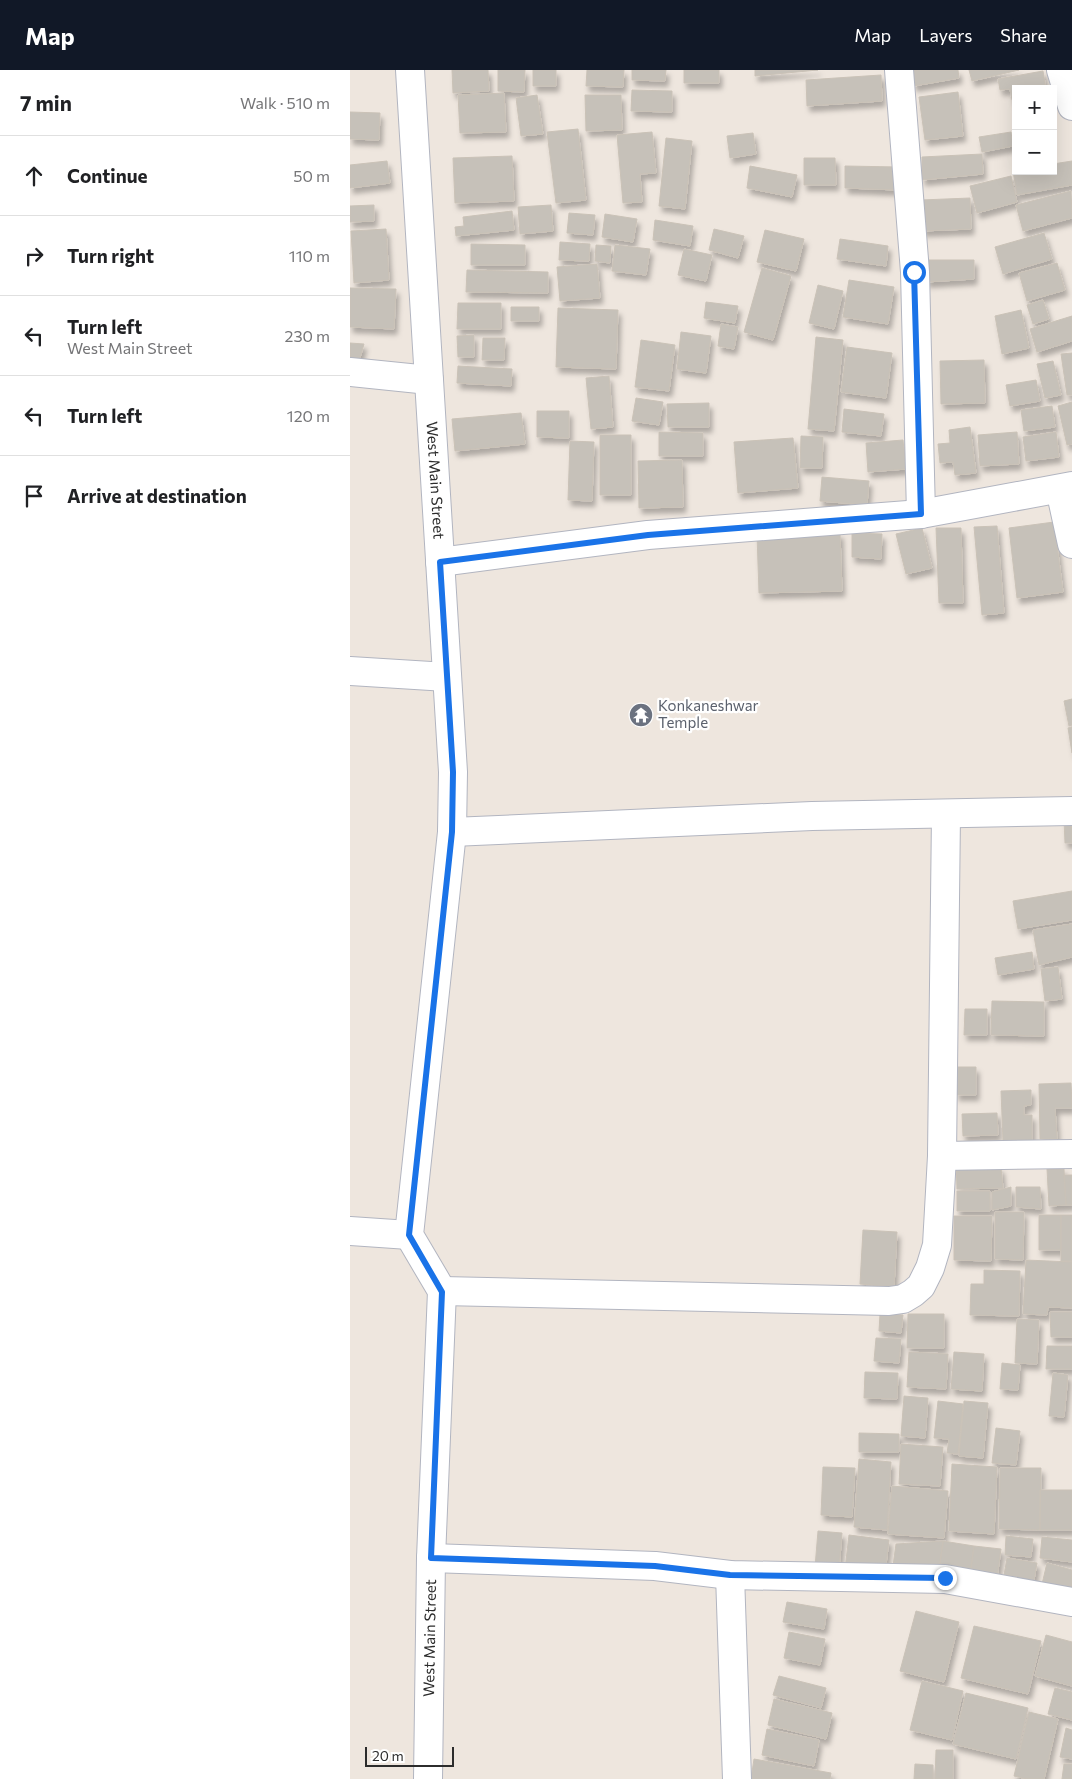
<!DOCTYPE html>
<html lang="en">
<head>
<meta charset="utf-8">
<style>
  :root { --surface:#fff; --page:#f6f6f6; --text:#202124; --muted:#757577; --line:#e0e0e0; --accent:#111827 }
  body { margin:0; font-family:Commissioner,sans-serif; background:var(--page); color:var(--text) }
  .controls { position:absolute; right:15px; top:15px; display:grid; overflow:hidden; border-radius:0px; box-shadow:0 5px 20px #0002 }
  .controls button { width:45px; height:45px; display:grid; place-items:center; padding:0; border:0; border-bottom:1px solid var(--line); background:var(--surface); color:var(--text); font:25px sans-serif }
  .scale { position:absolute; left:15px; bottom:12px; width:89px; box-sizing:border-box; padding-left:5px; border:2px solid #2c2c2c; border-top:0; font-size:14px; line-height:18px; white-space:nowrap; color:#2c2c2c; -webkit-text-stroke:4px #fff; paint-order:stroke }
  .stop { position:absolute; width:15px; height:15px; margin:-11px; border:4px solid #1a73e8; border-radius:50%; background:#fff }
  .stop.end { background:#1a73e8; border-color:#fff; box-shadow:0 1px 5px #0008 }
  .list { margin:0; padding:0; list-style:none }
  h2 { display:flex; justify-content:space-between; align-items:center; height:65px; margin:0; padding:0 20px; font-size:21px }
  h2 small { font-size:16px; font-weight:400; color:var(--muted) }
  .list li { display:grid; grid-template-columns:32px 1fr auto; gap:15px; align-items:center; box-sizing:border-box; height:80px; padding:0 20px; border-top:1px solid var(--line) }
  .list b { display:block; font-size:19px; white-space:nowrap }
  .list p { margin:0; font-size:16px; white-space:nowrap; color:var(--muted) }
  .list em { font-size:16px; font-style:normal; color:var(--muted) }
  .icon { flex:none; width:28px; height:28px; fill:none; stroke:currentColor; stroke-width:2; stroke-linecap:round; stroke-linejoin:round }
  .map { position:relative; flex:none; width:722px; height:1709px; overflow:hidden }
  header { display:flex; align-items:center; gap:30px; box-sizing:border-box; height:70px; padding:0 25px; background:var(--accent); color:#fff }
  header strong { font-size:24px }
  nav { display:flex; gap:28px; margin-inline-start:auto; font-size:18px }
  main { display:flex }
  aside { flex:1; background:var(--surface) }
  .map>svg:first-child { display:block }
</style>
</head>
<body>
<header>
<strong>Map</strong>
<nav><a>Map</a><a>Layers</a><a>Share</a></nav>
</header>
<main>
<aside>
<h2>7 min<small>Walk · 510 m</small></h2>
<ul class="list">
<li><svg class="icon" aria-label="ahead" viewBox="0 0 24 24"><path d="M12 20V5M6 11l6-6 6 6"/></svg><div><b>Continue</b></div><em>50 m</em></li>
<li><svg class="icon" aria-label="right" viewBox="0 0 24 24"><path d="M7 20v-9h11M14 6l5 5-5 5"/></svg><div><b>Turn right</b></div><em>110 m</em></li>
<li><svg class="icon" aria-label="left" viewBox="0 0 24 24"><path d="M17 20v-9H6M10 6l-5 5 5 5"/></svg><div><b>Turn left</b><p>West Main Street</p></div><em>230 m</em></li>
<li><svg class="icon" aria-label="left" viewBox="0 0 24 24"><path d="M17 20v-9H6M10 6l-5 5 5 5"/></svg><div><b>Turn left</b></div><em>120 m</em></li>
<li><svg class="icon" aria-label="arrive" viewBox="0 0 24 24"><path d="M6 21V4h12l-3 4 3 4H6"/></svg><div><b>Arrive at destination</b></div></li>
</ul>
</aside>
<div class="map">
<svg width="722" height="1709" viewBox="0 0 722 1709">
  <defs>
    <filter id="shadow"><feDropShadow dx="3" dy="5.5" stdDeviation="2.5" flood-color="#0004"/></filter>
  </defs>
  <rect width="100%" height="100%" fill="#eee6de"/>
  <path fill="#c6c1b9" stroke="#cac2b7" filter="url(#shadow)" d="M102,0H138L139,21L103,23Z
    M148,0H175L174,22L148,21Z
    M183,0H206V16H183Z
    M237,0H274L273,17L236,16Z
    M282,0H316L315,11L282,10Z
    M334,0H369V13H334Z
    M405,0H468L405,6Z
    M561,0H608L609,8L564,16Z
    M619,0H669L622,11Z
    M693,1L696,19H666V30H662L660,19L650,20L648,9Z
    M531,5L532,31L457,36L456,10Z
    M282,20L322,21V42L281,41Z
    M608,22L613,66L575,70L569,27Z
    M154,23L156,62L110,63L108,25Z
    M187,25L193,64L171,66L166,28Z
    M235,25H271L272,60L236,61Z
    M0,42L30,43L29,70L0,69Z
    M228,59L236,130L206,133L197,62Z
    M302,62L306,103L290,104L292,132L273,133L267,65Z
    M661,62L663,76L632,82L629,67Z
    M403,63L406,84L380,88L377,66Z
    M316,68L342,71L335,139L309,136Z
    M632,84L633,104L572,110V87Z
    M162,86L164,131L105,133L103,88Z
    M454,88H485L486,115H454Z
    M37,91L40,113L0,118V95Z
    M722,91V115L667,125L663,101H703V94Z
    M400,96L447,105L442,127L397,118Z
    M495,96L549,97L548,120L495,118Z
    M661,106L667,132L627,143L620,116Z
    M721,121L722,148L673,161L666,135Z
    M620,128L621,159L572,161L571,130Z
    M24,135V151L0,152V136Z
    M201,135L203,161L170,164L168,137Z
    M162,141L164,160L106,166L105,157L114,156L113,147Z
    M219,143L245,145L243,165L217,163Z
    M255,144L287,149L283,172L252,167Z
    M305,150L343,156L340,176L303,170Z
    M36,159L39,210L4,213L1,161Z
    M364,159L394,166L388,188L359,180Z
    M415,160L454,169L446,201L407,192Z
    M694,163L702,189L653,204L645,177Z
    M490,169L538,176L536,196L487,189Z
    M210,172L240,174L239,191L209,190Z
    M121,174L175,175V195H121Z
    M246,175L261,176L260,193L245,191Z
    M265,175L300,179L296,205L262,201Z
    M334,179L362,185L356,211L328,205Z
    M576,190H624V209L576,212Z
    M707,193L715,220L677,231L669,203Z
    M247,194L250,228L210,231L207,197Z
    M412,198L441,206L423,270L394,262Z
    M117,200L198,202V223L116,222Z
    M499,210L544,217L538,254L493,247Z
    M468,215L493,221L484,259L459,253Z
    M0,218L46,219L44,259L0,257Z
    M693,230L699,249L683,254L677,235Z
    M356,232L388,236L385,253L354,248Z
    M108,233H151V259H107Z
    M161,237H189V251H161Z
    M208,238L268,240L266,299L206,297Z
    M671,240L679,278L652,284L645,246Z
    M722,246V271L687,282L680,259Z
    M371,254L388,257L384,279L368,276Z
    M331,262L361,266L356,303L327,299Z
    M124,265V287H108L107,266Z
    M466,267L493,270L484,361L458,359Z
    M133,268H155L154,290H132Z
    M291,270L325,275L319,321L285,317Z
    M0,273L14,274L8,295L0,294Z
    M497,277L542,283L536,328L491,322Z
    M722,283V325H717L711,284Z
    M634,290L635,333L591,334L590,291Z
    M703,291L711,325L695,328L687,294Z
    M108,296L162,299L161,316L107,313Z
    M259,306L263,357L241,359L236,308Z
    M686,310L690,331L660,336L656,315Z
    M286,328L313,332L309,355L282,351Z
    M722,332V374L717,375L708,336Z
    M359,333V357H318L317,334Z
    M702,336L705,357L674,361L671,340Z
    M494,339L534,344L531,366L492,362Z
    M187,341H219V368L187,367Z
    M171,343L175,374L105,381L102,349Z
    M620,357L626,403L605,405L603,392L590,393L588,374L600,373L599,360Z
    M309,362L353,363V386H309Z
    M667,362L669,394L630,396L628,365Z
    M706,362L709,387L676,391L673,367Z
    M250,365H281V425H250Z
    M451,366L473,367L472,398H450Z
    M443,368L448,418L388,423L384,372Z
    M553,370L556,399L518,402L516,373Z
    M220,371L244,372L242,431L218,430Z
    M332,390L333,437L289,438L288,391Z
    M472,407L519,411L517,435L470,431Z
    M704,452L713,522L667,528L659,458Z
    M647,456L654,543L632,545L624,457Z
    M572,458L582,498L556,504L546,464Z
    M586,458H611L613,533H589Z
    M490,463L492,521L409,523L407,465Z
    M502,463L532,464L531,489L502,487Z
    M722,629V655L719,656L714,631Z
    M722,657V683L718,658Z
    M722,749V773H715L714,750Z
    M722,821V850L668,859L663,831Z
    M722,854V887L689,895L683,860Z
    M682,882L684,899L648,905L645,888Z
    M708,897L712,929L695,931L691,899Z
    M642,931L694,932V966L641,965Z
    M615,939H637V965H614Z
    M607,997H626V1025H606Z
    M721,1013L722,1038H705L707,1069H690L689,1014Z
    M681,1020V1035L674,1036V1045H682V1070L653,1071L651,1021Z
    M647,1043L648,1065L613,1066L612,1044Z
    M606,1090L651,1098L653,1118L607,1119Z
    M697,1099H714L716,1135L699,1136Z
    M714,1105H722V1135H716Z
    M661,1117V1136L642,1140V1122Z
    M666,1117H690L691,1139L666,1137Z
    M607,1121H640V1141H607Z
    M645,1142H674L673,1190L645,1189Z
    M689,1145H711V1180H689Z
    M711,1145H722V1191H711Z
    M604,1146H642L641,1191L604,1190Z
    M513,1160L547,1162L544,1217L510,1214Z
    M676,1190L722,1192V1238L698,1237L697,1245L673,1244Z
    M634,1200L670,1201L669,1246L620,1245L621,1214H634Z
    M700,1242H722V1267H701Z
    M530,1244L553,1245L551,1263L529,1261Z
    M558,1244H594V1278H557Z
    M667,1249L689,1250L687,1294L665,1293Z
    M526,1268L551,1269L549,1293L524,1291Z
    M697,1276H722V1299H696Z
    M559,1282L598,1284L596,1319L557,1317Z
    M604,1282L634,1284L632,1321L601,1319Z
    M652,1293L670,1295L668,1320L650,1319Z
    M515,1302L548,1303L547,1329L514,1328Z
    M703,1303L718,1305L714,1347L699,1346Z
    M554,1326L578,1328L575,1368L551,1366Z
    M588,1331L613,1334L608,1384L597,1383L599,1369L584,1368Z
    M614,1331L638,1333L633,1388L609,1386Z
    M646,1358L670,1361L666,1395L642,1393Z
    M509,1363L549,1364V1382H509Z
    M551,1374L593,1377L590,1416L549,1414Z
    M509,1389L541,1392L537,1460L504,1457Z
    M602,1394L647,1397L644,1464L599,1461Z
    M473,1397L505,1398L502,1447L471,1445Z
    M650,1398H691L690,1460L649,1459Z
    M542,1416L598,1421L594,1468L538,1464Z
    M690,1420H722V1460H690Z
    M468,1461L492,1463L489,1499L465,1497Z
    M499,1465L539,1470L535,1503L495,1499Z
    M656,1466L683,1469L681,1487L655,1485Z
    M692,1467L722,1470V1492L690,1488Z
    M593,1471L589,1500L542,1503L546,1474Z
    M593,1471L624,1476L620,1505L589,1500Z
    M624,1476L651,1479L647,1508L620,1505Z
    M657,1488L687,1493L684,1510L654,1505Z
    M697,1493L722,1500V1522L692,1514Z
    M437,1532L477,1539L474,1559L433,1552Z
    M566,1541L609,1552L594,1612L550,1601Z
    M624,1556L691,1571L678,1624L611,1608Z
    M439,1562L475,1569L470,1595L434,1588Z
    M696,1565L722,1572V1616L685,1606Z
    M429,1606L476,1618L471,1638L423,1625Z
    M572,1611L613,1621L602,1670L560,1660Z
    M705,1618L722,1622V1650L698,1644Z
    M616,1623L678,1638L666,1689L603,1674Z
    M424,1629L482,1643L476,1669L418,1655Z
    M679,1642L708,1649L694,1709H677L664,1706Z
    M716,1658L722,1660V1689L710,1687Z
    M417,1659L469,1670L464,1696L412,1685Z
    M586,1680H603V1709H585Z
    M404,1689L481,1703L480,1709H401Z
    M565,1694L583,1695V1709H564Z
    M714,1694H722V1709H712Z"/>
  <g fill="none" stroke-linecap="round" stroke-linejoin="round">
    <g stroke="#b2b5c0" stroke-width="30">
      <g id="minor">
        <path id="s1" d="M60,0L103,702L102,762L59,1165L92,1221L81,1488L78,1709"/>
        <path d="M549,0L565,202L571,444"/>
        <path d="M711,0L722,36"/>
        <path d="M0,302L79,310"/>
        <path d="M710,419L722,474"/>
        <path d="M90,492L298,465L571,444L722,416"/>
        <path d="M0,601L97,607"/>
        <path d="M102,762L462,746L722,741"/>
        <path d="M592,1086L722,1084"/>
        <path d="M0,1161L59,1165"/>
        <path d="M92,1221L539,1231L553,1229L563,1223L571,1216L580,1198L587,1175L592,1086L596,744"/>
        <path d="M81,1488L305,1496L380,1505L595,1509L722,1532"/>
        <path d="M380,1505L387,1709"/>
      </g>
    </g>
    <use href="#minor" stroke="#fff" stroke-width="28"/>
  </g>
  <g fill="none" stroke-linecap="round" stroke-linejoin="round">
    <path stroke="#1a73e8" stroke-width="6" d="M564,202L571,444L298,465L90,492L103,702L102,762L59,1165L92,1222L81,1488L305,1496L380,1505L595,1508"/>
  </g>
  <defs>
    <g id="temple-disc" transform="scale(1.25)"><circle r="9.5" fill="#6b7280" stroke="#fff"/><path d="M0-6L5-2H3V0L6.5 2.5H4V6H1.5V3h-3V6H-4V2.5H-6.5L-3 0V-2H-5Z" fill="#fff"/></g>
  </defs>
  <g fill-rule="evenodd">
    <use href="#temple-disc" x="291" y="645"/>
  </g>
  <g text-anchor="middle" stroke-width="4.5" stroke-linejoin="round" paint-order="stroke">
    <g font-size="15" fill="#2c2c2c" stroke="#fff">
      <text dy="5" stroke="none"><textPath href="#s1" startOffset="411">West Main Street</textPath></text>
      <text transform="translate(80 1568) rotate(-89)" y="5">West Main Street</text>
    </g>
    <g font-size="15" fill="#5b616d" stroke="#fff" text-anchor="start">
      <text x="308" y="641">Konkaneshwar<tspan x="308" dy="17">Temple</tspan></text>
    </g>
  </g>
</svg>
<div class="controls">
<button>+</button>
<button>−</button>
</div>
<div class="scale">20 m</div>
<div class="stop" style="left:564px;top:202px"></div>
<div class="stop end" style="left:595px;top:1508px"></div>
</div>
</main>
</body>
</html>
